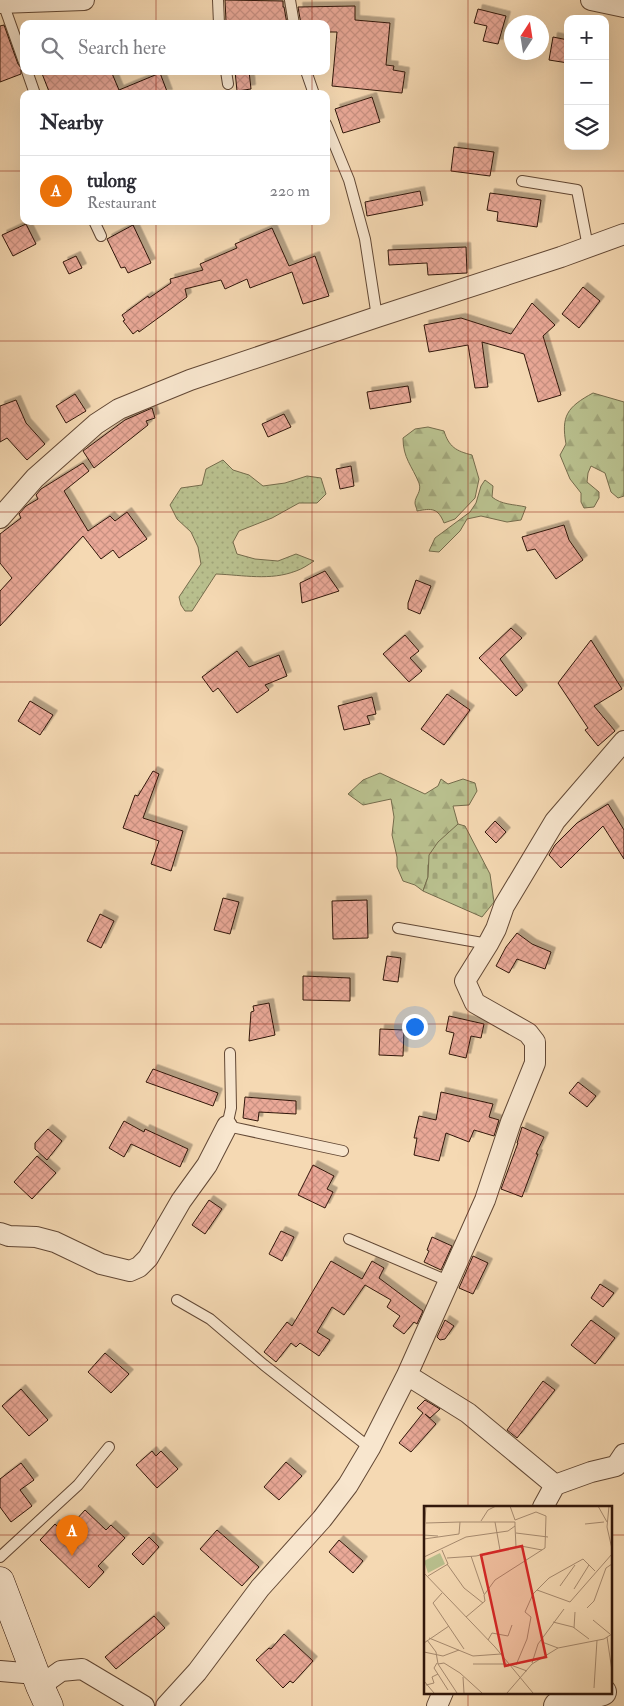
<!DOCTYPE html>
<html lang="en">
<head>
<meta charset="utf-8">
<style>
  :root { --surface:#fff; --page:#f2f2f3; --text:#2b2b33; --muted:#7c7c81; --line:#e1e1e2; --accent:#db2777 }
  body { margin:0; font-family:"IM FELL Double Pica",serif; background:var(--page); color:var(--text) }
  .controls { position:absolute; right:15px; top:15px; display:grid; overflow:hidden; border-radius:10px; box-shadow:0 5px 20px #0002 }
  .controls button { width:45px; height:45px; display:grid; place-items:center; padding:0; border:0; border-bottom:1px solid var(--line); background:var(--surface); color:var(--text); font:25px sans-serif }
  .compass { position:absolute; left:504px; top:15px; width:45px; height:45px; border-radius:50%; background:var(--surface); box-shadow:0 5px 20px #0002; rotate:12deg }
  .you { position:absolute; left:414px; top:1026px; width:18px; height:18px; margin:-12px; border:4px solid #fff; border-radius:50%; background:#1a73e8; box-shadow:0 0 0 8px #1a73e833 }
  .badge { display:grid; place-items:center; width:32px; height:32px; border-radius:50%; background:var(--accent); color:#fff; font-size:16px; font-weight:700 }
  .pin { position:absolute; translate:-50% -41px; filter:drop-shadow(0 1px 2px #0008) }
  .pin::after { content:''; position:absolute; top:26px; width:18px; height:15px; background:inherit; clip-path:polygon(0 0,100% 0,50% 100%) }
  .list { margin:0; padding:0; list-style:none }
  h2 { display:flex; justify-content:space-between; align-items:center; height:65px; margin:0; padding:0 20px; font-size:21px }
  h2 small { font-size:16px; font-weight:400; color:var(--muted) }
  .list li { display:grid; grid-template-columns:32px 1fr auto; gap:15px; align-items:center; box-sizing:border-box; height:70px; padding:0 20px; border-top:1px solid var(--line) }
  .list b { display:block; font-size:19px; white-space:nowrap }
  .list p { margin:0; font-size:16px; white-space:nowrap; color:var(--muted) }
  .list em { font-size:16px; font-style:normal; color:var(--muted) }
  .icon { flex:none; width:28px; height:28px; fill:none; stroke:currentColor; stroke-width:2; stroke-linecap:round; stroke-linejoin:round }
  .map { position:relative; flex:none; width:624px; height:1706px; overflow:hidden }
  .search { position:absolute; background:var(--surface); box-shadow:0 5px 20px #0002; left:20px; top:20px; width:310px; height:55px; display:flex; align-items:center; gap:12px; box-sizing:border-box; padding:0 18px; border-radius:10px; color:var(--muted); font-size:19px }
  .panel { position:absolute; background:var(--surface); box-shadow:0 5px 20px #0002; left:20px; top:90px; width:310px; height:135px; border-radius:10px }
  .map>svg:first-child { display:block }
</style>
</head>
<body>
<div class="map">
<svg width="624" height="1706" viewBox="0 0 624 1706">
  <defs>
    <pattern id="grass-dots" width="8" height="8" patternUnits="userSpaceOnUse" patternTransform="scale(1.25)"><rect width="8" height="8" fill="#b9c08e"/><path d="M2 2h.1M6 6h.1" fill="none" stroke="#a0a479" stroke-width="1.8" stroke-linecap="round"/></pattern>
    <pattern id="forest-firs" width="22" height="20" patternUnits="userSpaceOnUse" patternTransform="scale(1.25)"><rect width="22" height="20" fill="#b9c08e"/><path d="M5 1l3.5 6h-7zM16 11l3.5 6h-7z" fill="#a0a479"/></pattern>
    <pattern id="cemetery-stones" width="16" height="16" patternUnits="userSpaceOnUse" patternTransform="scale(1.25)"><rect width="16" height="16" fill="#b9c08e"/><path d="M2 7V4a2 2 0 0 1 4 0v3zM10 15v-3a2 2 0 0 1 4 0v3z" fill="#a0a479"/></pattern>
    <pattern id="building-cross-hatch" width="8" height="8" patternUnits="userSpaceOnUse" patternTransform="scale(1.25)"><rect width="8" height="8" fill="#eaa998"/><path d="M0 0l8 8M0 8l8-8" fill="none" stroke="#c99182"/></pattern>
    <filter id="shadow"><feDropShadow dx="4.5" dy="-4.5" stdDeviation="0" flood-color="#0004"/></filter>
  </defs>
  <rect width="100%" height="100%" fill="#f5d9b3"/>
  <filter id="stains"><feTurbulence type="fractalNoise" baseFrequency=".004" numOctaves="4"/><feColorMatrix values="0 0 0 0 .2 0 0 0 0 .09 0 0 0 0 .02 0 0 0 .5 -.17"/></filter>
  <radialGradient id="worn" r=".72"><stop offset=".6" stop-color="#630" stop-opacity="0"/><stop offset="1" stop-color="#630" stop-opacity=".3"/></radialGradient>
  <path fill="url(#grass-dots)" stroke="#756c4c" d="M223,460L233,470L249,475L263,486L285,483L307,476L321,478L326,494L317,503H299L272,518L239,531L233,542L237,554L255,559L278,561L296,554L314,561C308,565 302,569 296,571C270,581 243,575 216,574L192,611H185L181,605L179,597L201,564L198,547L191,532L177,519L170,505L181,488L202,485L206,469Z"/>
  <path fill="url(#forest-firs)" stroke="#756c4c" d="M593,393L624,402V496L618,498L611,492L605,473L591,466L588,473L587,482L599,492V498L594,507L584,508L581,502V493L570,479L560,455L566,444C561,416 567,407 593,393Z
    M428,427L444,431C449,447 456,451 472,455L479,479L475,498L455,519L444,523C438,508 432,508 417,511C417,508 415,506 415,503C415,496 422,492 419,483C412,466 403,458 403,438L415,429Z
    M485,480L493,486L492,497C502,505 513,504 526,507L521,520L507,522L481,516L467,519L460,531L439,552L429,551L435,538L470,512L476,503L481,486Z
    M380,773L425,794L438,786L441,779L448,784L463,779L475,783L477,791L469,805L453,806L458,824L449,834L428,865V877L423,891L415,885L403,881L397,867V857L392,835L394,817L391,799L363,805L348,794L363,780Z"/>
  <path fill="url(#cemetery-stones)" stroke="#756c4c" d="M458,824L465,826L490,874L494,902L482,917L423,891L428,877L429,855L438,842Z"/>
  <path fill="url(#building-cross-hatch)" stroke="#31170b" filter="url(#shadow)" d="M225,0L283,1V7H284L287,24L226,21Z
    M355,6V20L390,23L386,65L394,66L393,70L405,72L402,93L332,86L337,32H326V24H301L298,7Z
    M478,9L506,16L498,44L483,41L487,26L474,23Z
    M4,25L18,64L21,68V74L0,82V26Z
    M553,37L568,40V63L549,60Z
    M41,71H111L119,90L160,73L168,94H50Z
    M235,71H249L251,89L237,91Z
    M372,97L380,122L343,133L335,109Z
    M454,147L494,152L490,176L451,171Z
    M420,191L423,205L367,216L365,202Z
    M490,193L541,200L537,227L497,221L498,212L487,210Z
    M26,224L36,244L13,256L2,235Z
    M133,225L151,263L128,273L125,267L121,268L107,239Z
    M272,228L289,266L315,256L329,296L303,304L292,272L250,288L247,279L225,289L221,280L185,289L187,297L139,332L138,330L133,334L123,321L125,320L122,315L148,296L149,298L171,283L170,279L203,270L200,264L237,248L235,244Z
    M466,247L467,273L428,275L427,263L389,265L388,250Z
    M76,256L82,268L69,274L63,262Z
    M583,287L600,301L579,328L562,314Z
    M532,303L555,325L543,336L561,395L538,402L524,354L482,342L488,387L475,388L468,345L429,352L424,325L461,318L511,334Z
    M408,386L411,402L370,409L367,392Z
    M75,394L86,411L66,423L56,406Z
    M16,400L26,423L45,444L27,460L7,438L0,442V406Z
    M152,408L155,418L146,421L148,425L94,468L83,451L125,420Z
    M284,414L291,427L268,437L262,424Z
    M83,463L89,471L64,491L88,531L110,516L115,521L127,512L147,539L119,558L113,550L101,559L83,536L0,626V591L12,578L0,563V534L21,518L19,514L26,506L38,499L36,495L41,489Z
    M351,466L354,486L340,489L336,469Z
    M564,525L569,540L583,560L556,579L535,549L527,551L522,537Z
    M325,571L339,591L302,603L300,583Z
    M416,580L431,586L420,614L408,609V603Z
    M511,628L522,638L500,659L523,690L516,696L479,658Z
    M405,635L419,651L410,658L422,671L409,682L383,654Z
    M591,640L622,689L594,706L615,731L598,746L585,730L588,728L558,683Z
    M237,651L249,667L279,655L287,676L265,685L269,690L237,713L218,688L213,692L202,677Z
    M447,694L470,710L444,745L421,729Z
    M372,697L376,714L367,716L370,724L344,730L338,706Z
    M30,701L53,715L40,735L18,721Z
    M153,771L159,774L143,818L183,831L171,871L151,864L159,841L123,828L135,795L138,796Z
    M608,804L624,830V859L603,826L561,868L549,855L555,845L577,823Z
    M495,821L506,832L496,843L485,832Z
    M223,898L239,902L230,934L214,930Z
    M367,900L368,938L333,939L332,901Z
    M100,914L114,921L101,948L87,941Z
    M517,933L532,944L551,952L545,969L517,959L509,973L496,966L506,947Z
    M387,956L401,958L398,982L383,980Z
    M303,976L350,978V1001L303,1000Z
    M269,1003L275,1035L249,1041L251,1012L254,1011L253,1006Z
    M449,1016L484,1024L481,1038L471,1036L466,1058L449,1054L454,1033L446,1031Z
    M380,1029L404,1030L403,1056L379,1055Z
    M153,1069L218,1093L213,1106L146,1082Z
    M578,1082L596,1096L587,1107L569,1093Z
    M441,1092L493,1104L489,1117L499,1120L494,1136L474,1130L469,1142L446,1133L439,1161L414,1155L417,1138H414L419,1116L436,1120Z
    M245,1097L296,1101V1114L259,1112L258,1121L243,1118Z
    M124,1121L144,1132L145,1129L188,1149L180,1167L131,1144L124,1157L109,1148Z
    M522,1127L544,1137L536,1154H538L522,1197L501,1189L518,1143H517Z
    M48,1129L62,1141L47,1160L35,1149V1143Z
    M37,1156L56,1173L32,1199L14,1182Z
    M313,1165L334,1176L327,1189L333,1192L325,1208L298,1195Z
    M209,1200L222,1209L205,1234L192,1225Z
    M281,1231L294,1237L282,1261L269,1254Z
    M432,1237L452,1246L441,1270L424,1262L429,1251L427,1250Z
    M473,1256L488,1263L473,1294L459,1288Z
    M331,1261L362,1279L372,1261L384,1268L379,1278L423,1311L417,1324L414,1322L404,1334L393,1326L400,1316L387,1307L391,1300L365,1285L344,1315L332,1307L317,1332L330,1340L319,1356L300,1343L296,1347L291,1343L276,1362L264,1352L287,1322L292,1326Z
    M600,1284L614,1293L603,1307L591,1298Z
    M445,1320L454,1326L445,1339L440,1340L437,1337Z
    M591,1320L615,1338L595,1364L571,1345Z
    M105,1353L129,1374L111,1393L88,1372Z
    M543,1381L555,1390L517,1438L507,1430Z
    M21,1389L48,1420L29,1436L2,1406Z
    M425,1400L440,1409L430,1418L425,1414L436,1424L411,1452L399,1443L423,1413L417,1408Z
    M152,1451L156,1456L161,1451L178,1469L157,1488L136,1465Z
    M286,1462L302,1476L279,1500L264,1487Z
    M21,1463L34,1480L20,1490L32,1506L11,1522L0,1507V1479Z
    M85,1510L106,1530L111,1525L125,1538L98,1566L104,1572L89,1588L40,1540L55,1524L64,1533Z
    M217,1530L259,1567L242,1586L200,1549Z
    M149,1537L159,1547L143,1565L132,1554Z
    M339,1540L363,1561L353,1573L329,1552Z
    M154,1616L165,1628L116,1669L105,1657Z
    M284,1634L313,1661L293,1683L290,1681L283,1688L256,1660L269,1648L271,1649Z"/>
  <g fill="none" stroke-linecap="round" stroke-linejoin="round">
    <g stroke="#624835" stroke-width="12">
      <path id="service" d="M218,0L219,24
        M290,0L294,24
        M3,3L24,62
        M27,71L35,94
        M226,71L228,84
        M306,71L314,94
        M326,124L349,180L365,239L377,317
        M522,181L577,190L588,247
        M94,221L101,236
        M398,928L488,944
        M230,1053L231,1108L227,1126L343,1151
        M349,1239L448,1281
        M177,1300L210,1319L264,1365L370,1448
        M0,1557L78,1485L109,1447"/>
    </g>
    <g stroke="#624835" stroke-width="22">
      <path id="minor" d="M591,0L624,7
        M0,3L84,0
        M0,518L35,478L96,424L119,409L190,380L377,317L561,257L624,234
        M0,1233L9,1236L36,1237L55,1242L101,1264L130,1271L139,1267L148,1258L181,1201L207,1165L227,1126
        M407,1375L468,1413L555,1485
        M543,1507L555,1485L591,1472L616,1466L624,1454
        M0,1671L36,1674
        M40,1686L61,1671L82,1669L144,1706
        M166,1706L197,1672L260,1588L322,1519L348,1485L370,1448L407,1375L485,1200L511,1122L535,1063V1042L528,1033L475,1003L465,981L488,944L496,929L504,906L555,821L624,741
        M437,1706L443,1692"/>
    </g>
    <g stroke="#624835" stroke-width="28">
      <path id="tertiary" d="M557,1706L603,1692"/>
    </g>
    <g stroke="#31170b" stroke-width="29">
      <path id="secondary" d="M0,1581L40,1686L49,1706"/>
    </g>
    <use href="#service" stroke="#f8e6ce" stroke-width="10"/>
    <use href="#minor" stroke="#f8e6ce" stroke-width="20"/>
    <use href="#tertiary" stroke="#f8e6ce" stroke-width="26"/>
    <use href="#secondary" stroke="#f8e6ce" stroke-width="28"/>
  </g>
  <path fill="none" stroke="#8f2418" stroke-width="1" stroke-opacity="0.55" d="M156,0V24M312,0V24M468,0V1507M156,71V94M312,71V94M0,171H24M326,171H624M156,221V1706M312,221V1706M0,341H624M0,512H624M0,682H624M0,853H624M0,1024H624M0,1194H624M0,1365H624M0,1535H425M610,1535H624M468,1692V1706"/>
  <g transform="translate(424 1506)">
    <rect width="188" height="188" fill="#f5d9b3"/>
    <path d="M16,47L21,58L4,67L0,55Z" fill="#b9c08e"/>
    <path fill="none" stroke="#a78b70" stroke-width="1" d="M2,0L0,29L14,30M174,0L183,16M185,0L183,21L188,43M57,15L64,4L72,0M71,16L76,44M2,17L36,16M161,18L180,16M91,20L92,41M92,27L124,31M0,33L35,28L36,16H91V20L84,25L42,31L0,51M47,50L60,88M23,52L52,50L97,40L118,44M23,58L40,82L59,97M0,67L71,141L109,187M4,70L24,58L18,44M136,80L151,59M150,83L165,59M113,84L146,96L188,48M18,87L9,97L40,143M163,102L170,95L182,62L188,58M42,111L61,95L60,89L71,74L121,42L122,10L112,6L91,14L86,0M169,114L186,128M129,116L149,121L165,133M150,122L151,106M183,131L188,165M5,132L49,150L77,148M3,134L12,146L14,158L20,157L36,167L58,187M64,134L68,127L84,130L88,119M118,136L134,142M0,137L25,120M0,146L19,150L35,144M13,157L10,162L24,184M108,157L114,138L140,103M14,158L33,187M49,158H83M84,158L103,165M92,159L103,133L107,111L101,106L109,88L125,72L159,53L171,65M39,171L40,187M0,175L10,187M2,179L10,177L8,171L14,168M170,182L173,134M83,187L108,158L134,142L180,133L188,128"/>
    <path fill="#d62828" fill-opacity="0.15" stroke="#d62828" stroke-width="2.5" d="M98,40L122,151L81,160L57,49Z"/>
    <rect width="188" height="188" fill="none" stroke="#31170b" stroke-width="2.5"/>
  </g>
  <rect width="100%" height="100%" filter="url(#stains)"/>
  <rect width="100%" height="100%" fill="url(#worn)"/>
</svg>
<div class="controls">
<button>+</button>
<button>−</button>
<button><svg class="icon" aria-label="layers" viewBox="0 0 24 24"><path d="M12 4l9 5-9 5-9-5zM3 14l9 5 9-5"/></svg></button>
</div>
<svg class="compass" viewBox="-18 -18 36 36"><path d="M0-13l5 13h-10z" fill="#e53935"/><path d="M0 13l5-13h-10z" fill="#7c7c81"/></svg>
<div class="you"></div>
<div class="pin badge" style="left:72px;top:1556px;background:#e8710a">A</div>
<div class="search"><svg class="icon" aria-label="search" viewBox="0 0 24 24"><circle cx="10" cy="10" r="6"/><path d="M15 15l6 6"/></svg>Search here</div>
<section class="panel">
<h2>Nearby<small></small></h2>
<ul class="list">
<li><span class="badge" style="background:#e8710a">A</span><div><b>tulong</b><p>Restaurant</p></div><em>220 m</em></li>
</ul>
</section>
</div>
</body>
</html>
